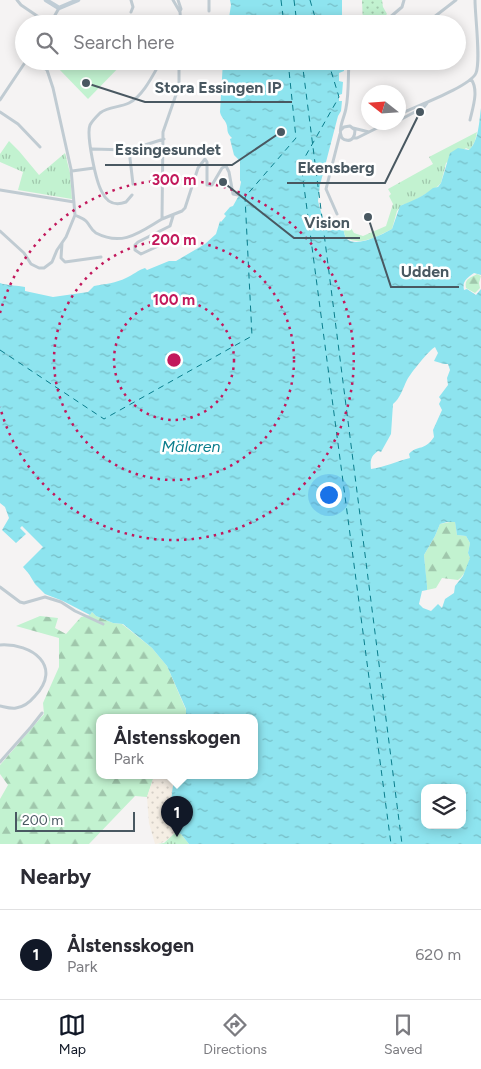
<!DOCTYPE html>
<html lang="en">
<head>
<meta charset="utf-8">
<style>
  :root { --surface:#fff; --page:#f7f7f7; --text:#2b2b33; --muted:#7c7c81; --line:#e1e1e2; --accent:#111827 }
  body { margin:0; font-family:Figtree,sans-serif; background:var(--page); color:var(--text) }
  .controls { position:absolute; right:15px; bottom:15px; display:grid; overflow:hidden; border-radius:10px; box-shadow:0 2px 12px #0003 }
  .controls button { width:45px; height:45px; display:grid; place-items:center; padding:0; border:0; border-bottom:1px solid var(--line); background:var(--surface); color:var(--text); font:25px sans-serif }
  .compass { position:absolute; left:361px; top:85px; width:45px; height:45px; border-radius:50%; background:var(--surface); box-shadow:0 2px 12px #0003; rotate:287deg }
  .scale { position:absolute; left:15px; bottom:12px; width:120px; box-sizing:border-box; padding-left:5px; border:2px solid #495861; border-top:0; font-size:14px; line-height:18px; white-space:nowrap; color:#495861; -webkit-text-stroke:4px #fff; paint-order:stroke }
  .you { position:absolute; left:328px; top:494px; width:18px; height:18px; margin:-12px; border:4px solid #fff; border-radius:50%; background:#1a73e8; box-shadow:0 0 0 8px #1a73e833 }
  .badge { display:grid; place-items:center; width:32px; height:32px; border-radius:50%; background:var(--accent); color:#fff; font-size:16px; font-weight:700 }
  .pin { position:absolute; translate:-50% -41px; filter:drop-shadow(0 1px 2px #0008) }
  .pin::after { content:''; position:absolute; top:26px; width:18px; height:15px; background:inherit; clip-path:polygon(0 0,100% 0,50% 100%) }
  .popup { position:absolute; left:96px; top:714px; width:162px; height:65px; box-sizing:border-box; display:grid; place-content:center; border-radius:10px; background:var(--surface); filter:drop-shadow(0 1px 4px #0005); font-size:16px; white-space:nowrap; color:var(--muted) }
  .popup b { font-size:19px; color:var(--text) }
  .popup::after { content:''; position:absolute; left:50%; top:100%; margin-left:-10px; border:10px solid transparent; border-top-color:var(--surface) }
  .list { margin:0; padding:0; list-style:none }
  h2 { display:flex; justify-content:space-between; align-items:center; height:65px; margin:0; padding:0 20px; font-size:21px }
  h2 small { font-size:16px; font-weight:400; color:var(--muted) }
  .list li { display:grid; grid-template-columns:32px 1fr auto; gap:15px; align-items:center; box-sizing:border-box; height:90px; padding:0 20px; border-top:1px solid var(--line) }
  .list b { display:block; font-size:19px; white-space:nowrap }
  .list p { margin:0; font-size:16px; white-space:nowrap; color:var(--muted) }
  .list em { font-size:16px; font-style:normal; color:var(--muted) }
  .icon { flex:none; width:28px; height:28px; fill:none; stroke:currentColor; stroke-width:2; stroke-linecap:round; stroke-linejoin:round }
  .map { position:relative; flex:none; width:481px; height:844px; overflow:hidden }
  .search { position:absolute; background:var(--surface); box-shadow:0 2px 12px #0003; left:15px; right:15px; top:15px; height:55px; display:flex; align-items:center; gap:12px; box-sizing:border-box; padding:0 18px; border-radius:28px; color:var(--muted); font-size:19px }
  .sheet { height:155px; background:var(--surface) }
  nav { display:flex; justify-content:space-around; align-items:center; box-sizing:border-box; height:70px; border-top:1px solid var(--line); background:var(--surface); font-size:14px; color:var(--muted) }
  nav a { display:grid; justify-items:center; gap:2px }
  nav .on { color:var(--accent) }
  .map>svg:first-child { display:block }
</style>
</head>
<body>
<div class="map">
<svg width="481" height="844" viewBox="0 0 481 844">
  <defs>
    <pattern id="grass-dots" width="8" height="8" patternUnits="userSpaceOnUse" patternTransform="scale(1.25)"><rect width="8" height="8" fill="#c2f2d0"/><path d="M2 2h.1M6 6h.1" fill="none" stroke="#a0c7ac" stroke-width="1.8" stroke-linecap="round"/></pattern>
    <pattern id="forest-firs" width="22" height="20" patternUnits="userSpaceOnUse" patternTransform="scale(1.25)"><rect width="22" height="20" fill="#c2f2d0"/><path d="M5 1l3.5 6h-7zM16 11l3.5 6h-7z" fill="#a0c7ac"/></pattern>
    <pattern id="sand-dots" width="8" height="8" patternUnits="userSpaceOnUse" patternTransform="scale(1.25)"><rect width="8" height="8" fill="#f5eee4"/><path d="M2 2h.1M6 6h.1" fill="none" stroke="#d4cec6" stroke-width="1.8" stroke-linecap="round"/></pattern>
    <pattern id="park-tufts" width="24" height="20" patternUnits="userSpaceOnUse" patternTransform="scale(1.25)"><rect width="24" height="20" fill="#c2f2d0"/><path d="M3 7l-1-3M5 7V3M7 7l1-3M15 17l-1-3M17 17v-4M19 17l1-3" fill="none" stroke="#a0c7ac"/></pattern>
    <pattern id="water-ripples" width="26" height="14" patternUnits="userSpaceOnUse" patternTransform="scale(1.25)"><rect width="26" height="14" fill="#8ee4ef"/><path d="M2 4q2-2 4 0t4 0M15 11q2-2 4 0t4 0" fill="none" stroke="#76bcc5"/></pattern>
  </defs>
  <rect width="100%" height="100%" fill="#f5f3f3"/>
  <path fill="url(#grass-dots)" d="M362,0H382L383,7L387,14L377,24H363Z"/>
  <path fill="url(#forest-firs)" d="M477,274L481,276L479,283L480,288L475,293L466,288C464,279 470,278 477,274Z
    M455,521L457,535L466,536L470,543L468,553L470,558C468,566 465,575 458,580L442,578L436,588L427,590L424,555L435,536L440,524Z
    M92,612L96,616L113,623L122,624L152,648L167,666L186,710V718H100V776H154L147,797L135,796L89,844H0V799L8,785L0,774V765L44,714L43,703L59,667V638L16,626L40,616L58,618L55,628L66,634L81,617L90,615Z"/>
  <path fill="url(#sand-dots)" d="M154,776H175L170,805L176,832C169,839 165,843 155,844L149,823L147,797Z"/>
  <path fill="url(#park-tufts)" d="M477,132L475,141L470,150L466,148L446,163L441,183L437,187L412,202L402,205L397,211L392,229C378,236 362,246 346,238L342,226L348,223L354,233L363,236L386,226L393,204L389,196L391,194L388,189L433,164L429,157Z
    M9,141L19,151L39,175L65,153L70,173L72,199L18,190L23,172L0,162V154Z
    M176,832L181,834L189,844H158L164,843Z"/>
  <path fill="#c2f2d0" d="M63,61H125L88,99L57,67Z"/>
  <path fill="url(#water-ripples)" fill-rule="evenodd" d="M230,0H342V24H228L231,5Z
    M223,61H344V71L339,73V81L343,82L342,94L339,95V101H342L341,111L338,116L320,185L318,201L323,219L333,227L342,226C344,229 344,235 346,238C355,249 383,234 392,229L400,206C412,201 424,196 433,188L438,187L441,183L450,153L458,148L469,150C479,141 479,121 481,108V275L474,273C467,278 462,281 464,290L467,289L476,295L481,289V844H189L181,834L176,832C170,810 170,798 175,776H254V718H186V709L167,666L152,648L123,624L113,623L96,616L92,612L90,615L63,601L45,594L35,584L29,574L23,567L43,547L22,526L20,528L26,534L16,543L2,530L9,518L5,507L0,503V283C8,286 17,285 25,287V291L53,297L88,292L94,286C105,284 116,283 126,278C133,275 138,270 145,268L147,270L169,261H176L205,244L216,234L220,221L221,222L226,216L224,214L230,207L233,206L238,197L241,182L240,180V161L234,155L230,139L232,138C225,131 229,130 226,123C224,119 221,117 220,112ZM435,347L438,353L434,361L444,364H448L450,370L447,378L448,385L439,397L441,400L439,404L442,410L433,430L434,437C424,452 418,444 409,454L410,458C398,461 382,468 371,469C370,460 371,456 378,451L381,452L391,434L393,404C400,399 403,388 407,380C410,374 430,349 435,347ZM447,522H455L457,535L466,536L470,543L468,553L470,558L463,576L455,586L454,593L445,599L442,608L438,604L431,611L423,608L419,604L422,591L427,590V586L424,555L435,536L440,524ZM425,788H462V825H425Z"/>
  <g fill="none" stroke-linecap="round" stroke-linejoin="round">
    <path stroke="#0a7d8c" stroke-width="1" stroke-dasharray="6 5" stroke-linecap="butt" d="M281,0L284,24
      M294,0L297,24
      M310,0L317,24
      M302,61L402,844
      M328,61L339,97L301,164L391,844
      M0,350L104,419L252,336L245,197L296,138L288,61"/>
    <path stroke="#c0cbd2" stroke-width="3" d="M17,0L21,5L49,24
      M173,0L180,12L181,24
      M178,0L181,9L180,11
      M209,0V11
      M131,12L133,7L131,0
      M50,24L59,8
      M382,24L402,7L404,0
      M425,24L456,0
      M35,61L47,70L53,88L71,169L75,215C79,217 83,218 86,221C90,225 91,230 96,233C123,247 140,232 162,219L163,132L179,86V61
      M0,100L26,61
      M0,112L18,124L40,147
      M398,115C414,107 470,87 476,73C481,61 475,16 475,0
      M470,120C473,107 479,90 471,79
      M398,121L424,107L427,103
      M353,128L369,132
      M341,130L344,127L350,126L355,130C355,135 353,142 346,140C344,140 341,138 341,135C338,128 345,116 346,108C349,93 348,77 349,61
      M353,138H357L389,122
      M92,149L129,150L164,139
      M129,150L133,184
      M72,171L94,168
      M0,190L74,202
      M132,195L126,202C115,206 107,203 102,192C96,182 86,135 90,125C92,121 97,116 100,113C109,106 119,108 129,103C143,96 153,75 161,61
      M337,214L326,189L340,134
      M162,219L182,211L185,208L198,168L205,159L207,162V185H212L222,168L226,166L229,172L233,194L238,195
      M0,231L24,253L31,264L39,268H44L52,262L57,250L66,237L75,215
      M167,242L141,254L135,250V245L138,242L170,226L173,216
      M62,243L61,258L65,262L101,257
      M0,587L20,602L24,603L45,597L61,602L75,611L103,624
      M0,645C32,643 63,666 35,696C30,702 24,707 16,708C11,709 5,707 0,706
      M0,762L31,727L42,713"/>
    <path stroke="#c0cdd6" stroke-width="4.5" d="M46,0L59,8L78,0"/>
  </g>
  <g fill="none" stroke="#c2185b" stroke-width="2.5" stroke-dasharray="2.5 5">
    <circle cx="174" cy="360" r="60"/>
    <circle cx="174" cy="360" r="120"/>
    <path d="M0 313A180 180 0 1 1 0 407"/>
  </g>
  <g text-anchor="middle" stroke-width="5" stroke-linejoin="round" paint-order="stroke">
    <g font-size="16" font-style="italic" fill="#0a7d8c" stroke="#fff">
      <text x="191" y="452">Mälaren</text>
    </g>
  </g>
  <circle cx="174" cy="360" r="8" fill="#c2185b" stroke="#fff" stroke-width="2.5"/>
  <g font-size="15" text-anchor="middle" font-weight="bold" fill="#c2185b" stroke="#fff" stroke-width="5" stroke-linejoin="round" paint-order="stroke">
    <text x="174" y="185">300 m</text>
    <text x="174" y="245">200 m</text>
    <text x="174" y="305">100 m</text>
  </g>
  <path fill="none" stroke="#495861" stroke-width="2" d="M86 83L145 102H292M281 132L232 165H105M420 112L385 183H287M223 182L294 238H360M368 217L391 287H459"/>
  <g fill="#495861" stroke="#fff" stroke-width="2">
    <circle cx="86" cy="83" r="5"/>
    <circle cx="281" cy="132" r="5"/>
    <circle cx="420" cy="112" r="5"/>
    <circle cx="223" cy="182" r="5"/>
    <circle cx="368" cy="217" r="5"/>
  </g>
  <g font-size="16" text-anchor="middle" font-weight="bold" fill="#495861" stroke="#fff" stroke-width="5" stroke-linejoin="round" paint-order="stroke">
    <text x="218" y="93">Stora Essingen IP</text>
    <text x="168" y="155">Essingesundet</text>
    <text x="336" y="173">Ekensberg</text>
    <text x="327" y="228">Vision</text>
    <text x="425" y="277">Udden</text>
  </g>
</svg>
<div class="controls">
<button><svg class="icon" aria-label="layers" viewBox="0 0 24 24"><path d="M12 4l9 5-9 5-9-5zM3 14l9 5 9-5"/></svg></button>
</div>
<svg class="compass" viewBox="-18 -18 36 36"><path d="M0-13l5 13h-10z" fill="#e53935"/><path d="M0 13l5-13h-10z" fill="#7c7c81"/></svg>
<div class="scale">200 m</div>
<div class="you"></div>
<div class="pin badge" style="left:177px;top:837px">1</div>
<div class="popup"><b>Ålstensskogen</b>Park</div>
<div class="search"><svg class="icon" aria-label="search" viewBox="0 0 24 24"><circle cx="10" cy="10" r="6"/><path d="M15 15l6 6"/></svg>Search here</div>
</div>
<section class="sheet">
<h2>Nearby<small></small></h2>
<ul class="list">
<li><span class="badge">1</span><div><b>Ålstensskogen</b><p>Park</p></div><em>620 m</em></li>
</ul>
</section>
<nav>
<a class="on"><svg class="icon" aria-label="map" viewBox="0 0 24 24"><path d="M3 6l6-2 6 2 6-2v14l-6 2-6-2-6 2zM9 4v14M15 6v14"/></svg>Map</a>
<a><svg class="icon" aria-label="directions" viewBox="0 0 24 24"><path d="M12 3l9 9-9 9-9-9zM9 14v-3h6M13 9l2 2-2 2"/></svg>Directions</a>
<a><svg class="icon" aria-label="saved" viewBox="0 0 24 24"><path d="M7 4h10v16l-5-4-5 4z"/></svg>Saved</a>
</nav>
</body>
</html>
